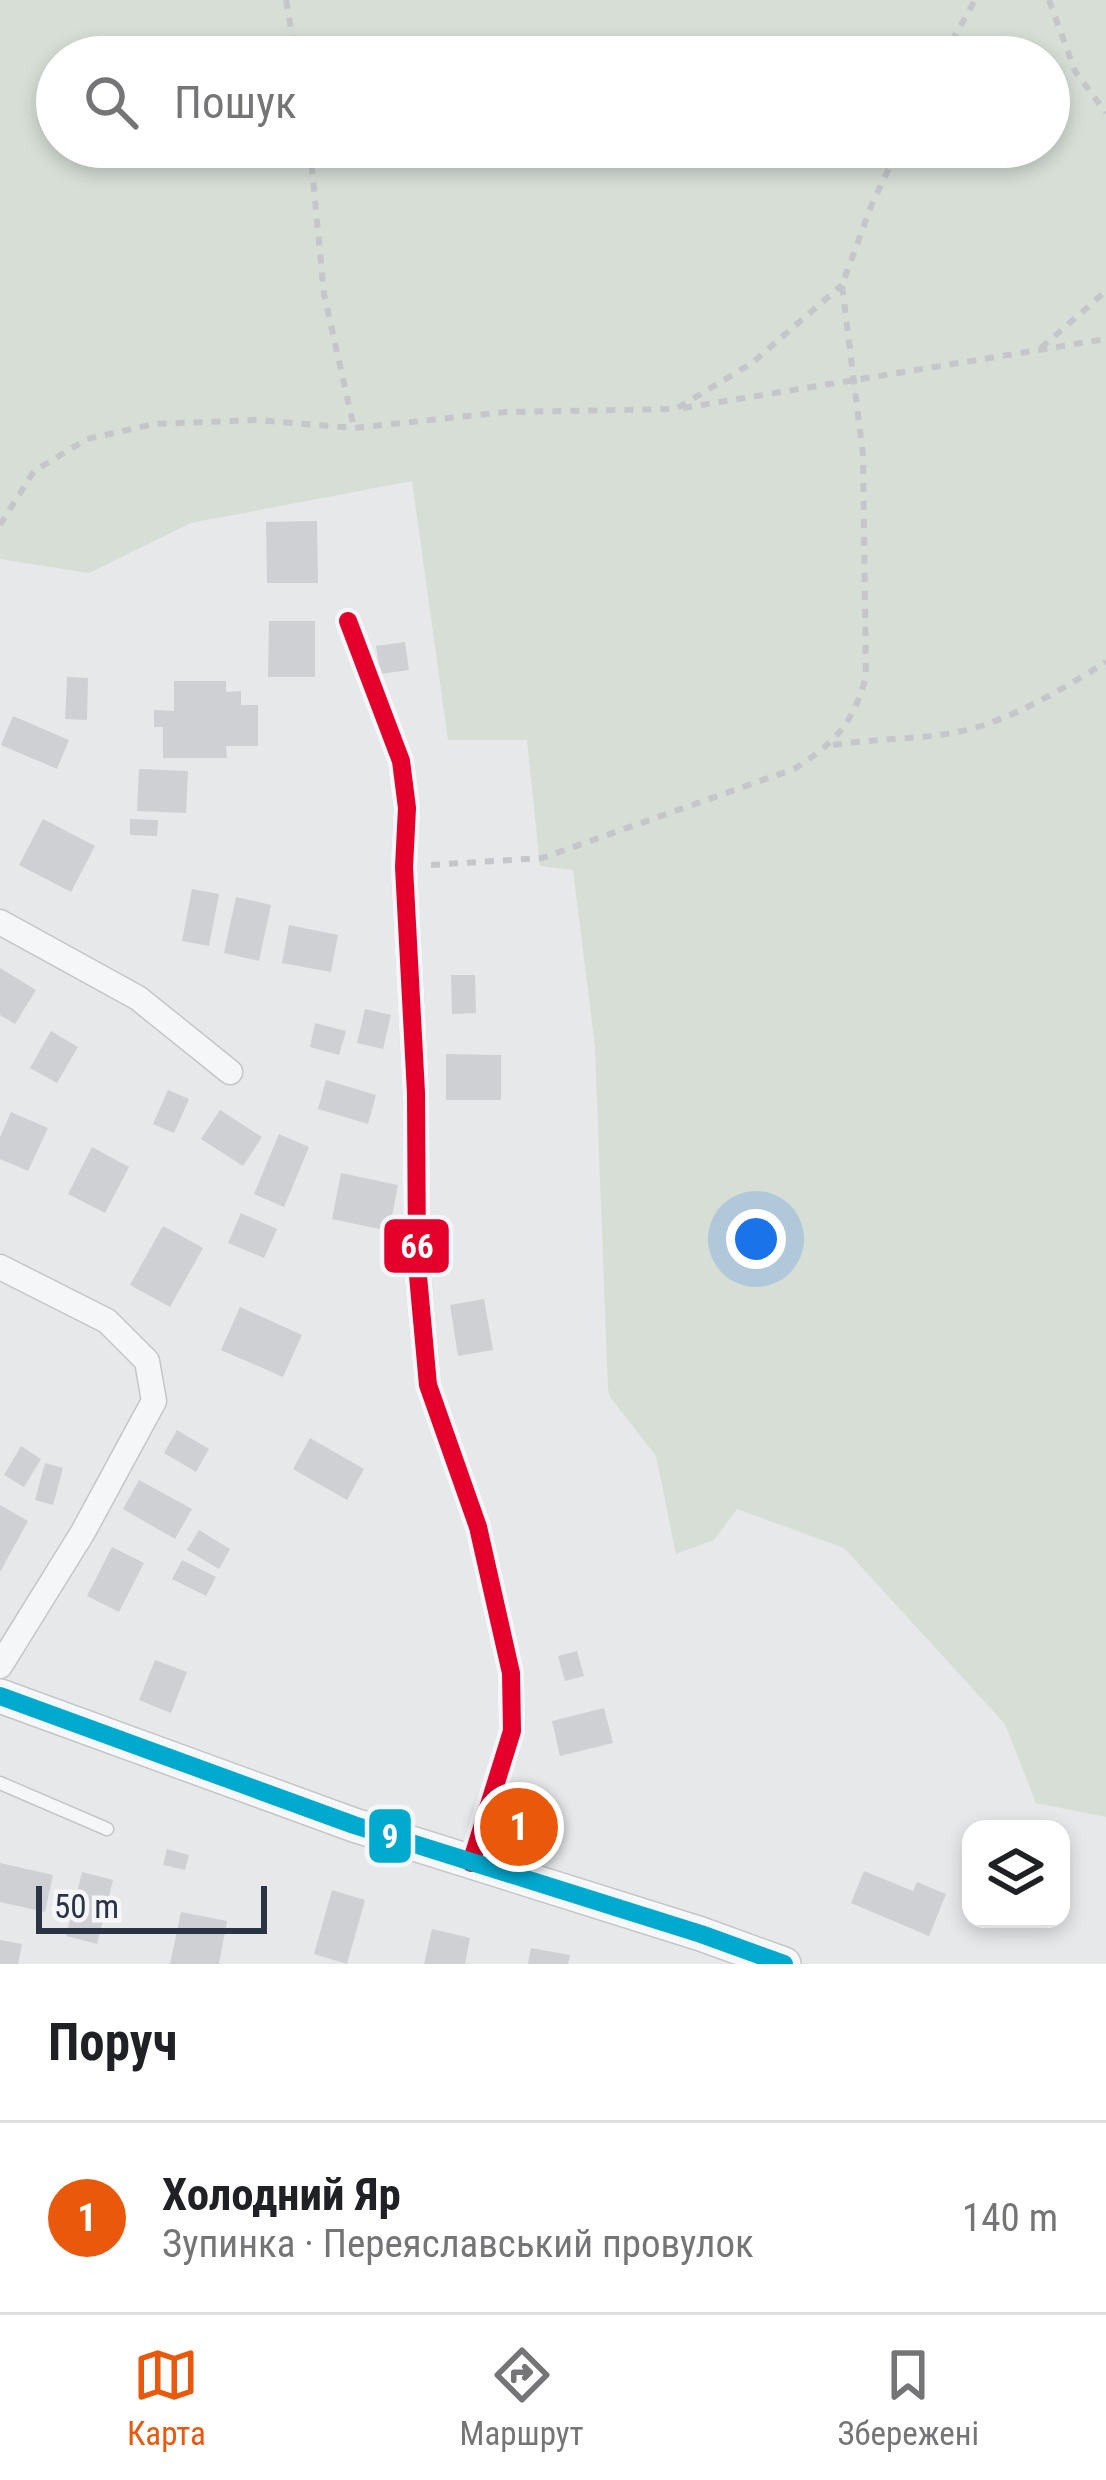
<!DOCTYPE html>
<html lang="uk">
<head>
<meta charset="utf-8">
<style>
  :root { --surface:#fff; --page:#f2f2f2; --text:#202124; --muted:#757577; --line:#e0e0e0; --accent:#ea580c }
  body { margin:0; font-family:"Roboto Condensed",sans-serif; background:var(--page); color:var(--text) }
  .controls { position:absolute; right:36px; bottom:36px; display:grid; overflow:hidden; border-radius:24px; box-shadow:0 6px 18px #0003 }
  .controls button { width:108px; height:108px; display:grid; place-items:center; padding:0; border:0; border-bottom:3px solid var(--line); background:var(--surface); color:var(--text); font:60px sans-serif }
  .scale { position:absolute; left:36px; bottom:30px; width:231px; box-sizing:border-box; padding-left:12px; border:6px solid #2b3445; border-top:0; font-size:33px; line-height:42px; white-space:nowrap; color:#2b3445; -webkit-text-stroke:9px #f4f6f9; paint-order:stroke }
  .you { position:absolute; left:756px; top:1239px; width:42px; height:42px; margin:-30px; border:9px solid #fff; border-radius:50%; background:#1a73e8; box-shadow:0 0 0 18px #1a73e833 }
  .badge { display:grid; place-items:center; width:78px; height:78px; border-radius:50%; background:var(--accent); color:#fff; font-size:39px; font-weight:700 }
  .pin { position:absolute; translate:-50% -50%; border:6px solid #fff; box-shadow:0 3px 12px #0006 }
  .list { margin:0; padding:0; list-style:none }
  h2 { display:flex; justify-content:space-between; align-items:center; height:156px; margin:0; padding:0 48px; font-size:51px }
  h2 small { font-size:39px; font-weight:400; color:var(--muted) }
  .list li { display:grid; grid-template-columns:78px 1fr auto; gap:36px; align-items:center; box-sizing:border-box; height:192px; padding:0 48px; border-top:3px solid var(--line) }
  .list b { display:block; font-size:45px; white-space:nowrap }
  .list p { margin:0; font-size:39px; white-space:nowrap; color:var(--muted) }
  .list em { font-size:39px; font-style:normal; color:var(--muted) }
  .icon { flex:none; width:66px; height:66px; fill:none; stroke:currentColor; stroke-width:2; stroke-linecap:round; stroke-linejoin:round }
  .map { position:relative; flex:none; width:1106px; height:1964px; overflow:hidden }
  .search { position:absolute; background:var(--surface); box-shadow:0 6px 18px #0003; left:36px; right:36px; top:36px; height:132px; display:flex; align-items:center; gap:30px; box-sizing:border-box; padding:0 42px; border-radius:66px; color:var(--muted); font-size:45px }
  .sheet { height:348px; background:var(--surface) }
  nav { display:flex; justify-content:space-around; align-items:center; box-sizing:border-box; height:168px; border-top:3px solid var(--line); background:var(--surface); font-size:33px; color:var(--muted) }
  nav a { display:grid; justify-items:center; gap:6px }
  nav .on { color:var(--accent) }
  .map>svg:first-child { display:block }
</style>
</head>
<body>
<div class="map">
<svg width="1106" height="1964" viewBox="0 0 1106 1964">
  <rect width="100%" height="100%" fill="#e6e8ea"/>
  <path fill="#d6ded6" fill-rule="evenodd" d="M0,0H1106V1817L1036,1803L1005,1724L844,1548L737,1509L714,1540L676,1554L656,1456L610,1397L608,1389L595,1046L573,870L540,866L527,740H448L412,481L191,523L89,573L0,559ZM57,57H1049V147H57Z"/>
  <path fill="#ced0d3" d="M317,521L318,583H267L266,522Z
    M269,621H315V677H268Z
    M405,642L409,670L380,674L376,646Z
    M67,677L88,678L87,720L65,719Z
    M174,681H226V692L241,691V705H258V746H226L227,758H163V727H154V710L174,711Z
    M13,716L69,740L57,769L1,745Z
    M139,769L188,771L186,813L137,811Z
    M43,819L95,846L71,892L19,865Z
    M130,819L158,820L157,836L130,835Z
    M192,889L219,894L209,946L182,941Z
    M236,897L271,905L259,961L224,953Z
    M289,925L338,935L331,972L282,963Z
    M0,968L36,990L15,1024L0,1015Z
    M451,975H475L476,1013L452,1014Z
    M365,1009L391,1015L383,1049L357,1043Z
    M315,1023L346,1031L339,1055L310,1047Z
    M51,1031L78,1047L57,1083L30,1068Z
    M446,1054L501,1055V1100H446Z
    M326,1080L376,1095L368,1124L318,1109Z
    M168,1090L189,1099L174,1133L153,1124Z
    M220,1110L262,1137L243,1166L201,1139Z
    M11,1112L48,1128L28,1171L0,1159V1137Z
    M279,1134L309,1147L284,1207L254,1194Z
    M92,1147L129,1167L105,1213L68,1194Z
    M341,1173L398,1185L389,1231L332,1219Z
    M241,1213L277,1229L264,1258L228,1243Z
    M163,1226L203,1248L170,1307L130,1285Z
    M484,1299L493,1350L458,1356L450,1305Z
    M240,1307L302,1335L283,1377L221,1350Z
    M177,1430L209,1449L196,1472L164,1453Z
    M310,1438L364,1469L347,1500L293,1469Z
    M21,1446L41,1459L24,1487L4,1475Z
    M45,1463L63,1468L53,1505L35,1500Z
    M139,1480L192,1509L175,1539L123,1509Z
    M0,1505L28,1521L0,1572Z
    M199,1530L230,1549L219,1569L187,1550Z
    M112,1547L144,1563L119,1612L87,1596Z
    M182,1560L216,1577L206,1596L172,1579Z
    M577,1651L584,1676L565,1681L558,1656Z
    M155,1660L187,1672L171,1713L139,1700Z
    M604,1708L613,1743L560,1756L552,1721Z
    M167,1849L189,1855L185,1870L163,1865Z
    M0,1863L53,1875L45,1912L0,1902Z
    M864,1871L913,1891L917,1882L946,1894L929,1936L851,1903Z
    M82,1872L113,1880L97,1944L66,1936Z
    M332,1890L365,1900L347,1964L314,1954Z
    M181,1912L227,1921L219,1964H170Z
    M432,1929L470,1938L465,1964H424Z
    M0,1940L22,1944L18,1964H0Z
    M531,1948L570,1955L568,1964H528Z"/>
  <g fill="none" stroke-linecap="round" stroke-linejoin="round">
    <g stroke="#c4c6c8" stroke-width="15">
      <path id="lane" d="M0,1783L107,1829"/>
    </g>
    <g stroke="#c4c6c8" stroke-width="27">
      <path id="street" d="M348,621L401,761L407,808L404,867L416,1093L417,1265L428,1385L478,1527L511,1673L512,1731L471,1863
        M0,922L138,998L230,1072
        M0,1267L107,1321L147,1361L154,1401L83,1532L0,1666"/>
    </g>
    <g stroke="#c4c6c8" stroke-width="36">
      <path id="secondary" d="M0,1696L354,1825L701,1934L784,1964"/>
    </g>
    <path stroke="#c5c6ca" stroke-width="6" stroke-dasharray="9 9" stroke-linecap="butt" d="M286,0L296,57
      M1049,0L1075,71L1106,113
      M943,57L975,0
      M310,147L324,294L354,428
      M1041,348L1106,291
      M683,408L1106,339
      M0,525L34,471L87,439L154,424L257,420L354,428L506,412L676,409L752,363L842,285
      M833,745C882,737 933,741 981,726C1024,712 1068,686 1106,662
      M431,865L542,858L794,769C836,742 852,725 866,677L863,455L842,285L872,204L899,147"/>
    <use href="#lane" stroke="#f5f6f7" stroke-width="12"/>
    <use href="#street" stroke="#f5f6f7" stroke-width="24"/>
    <use href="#secondary" stroke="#f8f8f8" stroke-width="33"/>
    <g stroke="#f4f6f9" stroke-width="27">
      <path id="bus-1" d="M348,621L401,761L407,808L404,867L416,1093L417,1265L428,1385L478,1527L511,1673L512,1731L471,1863"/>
    </g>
    <g stroke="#f4f6f9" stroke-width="27">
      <path id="bus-2" d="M0,1696L354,1825L701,1934L784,1964"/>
    </g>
    <use href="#bus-1" stroke="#e4002b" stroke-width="18"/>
    <use href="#bus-2" stroke="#00a9ce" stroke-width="18"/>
  </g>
  <g stroke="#f4f6f9" stroke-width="4.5">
    <rect x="382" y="1217" width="69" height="58" rx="12" fill="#e4002b"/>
    <rect x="367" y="1807" width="46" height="58" rx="12" fill="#00a9ce"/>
  </g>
  <g font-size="33" text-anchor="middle" font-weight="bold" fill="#fff">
    <text x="417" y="1258">66</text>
    <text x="390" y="1848">9</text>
  </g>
</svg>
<div class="controls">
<button><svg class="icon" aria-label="layers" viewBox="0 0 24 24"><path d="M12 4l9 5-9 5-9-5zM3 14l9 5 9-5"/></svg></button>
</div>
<div class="scale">50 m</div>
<div class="you"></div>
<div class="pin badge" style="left:519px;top:1827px">1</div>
<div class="search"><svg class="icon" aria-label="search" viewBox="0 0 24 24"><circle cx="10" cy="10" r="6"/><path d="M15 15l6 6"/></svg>Пошук</div>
</div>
<section class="sheet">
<h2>Поруч<small></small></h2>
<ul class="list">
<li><span class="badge">1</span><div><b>Холодний Яр</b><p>Зупинка · Переяславський провулок</p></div><em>140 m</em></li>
</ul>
</section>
<nav>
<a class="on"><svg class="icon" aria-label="map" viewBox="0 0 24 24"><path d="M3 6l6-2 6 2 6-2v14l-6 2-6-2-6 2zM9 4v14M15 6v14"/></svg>Карта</a>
<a><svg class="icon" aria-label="directions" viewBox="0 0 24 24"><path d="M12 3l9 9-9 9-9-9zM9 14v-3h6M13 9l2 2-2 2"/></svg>Маршрут</a>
<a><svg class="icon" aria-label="saved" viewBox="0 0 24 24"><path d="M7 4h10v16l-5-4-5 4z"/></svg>Збережені</a>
</nav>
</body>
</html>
